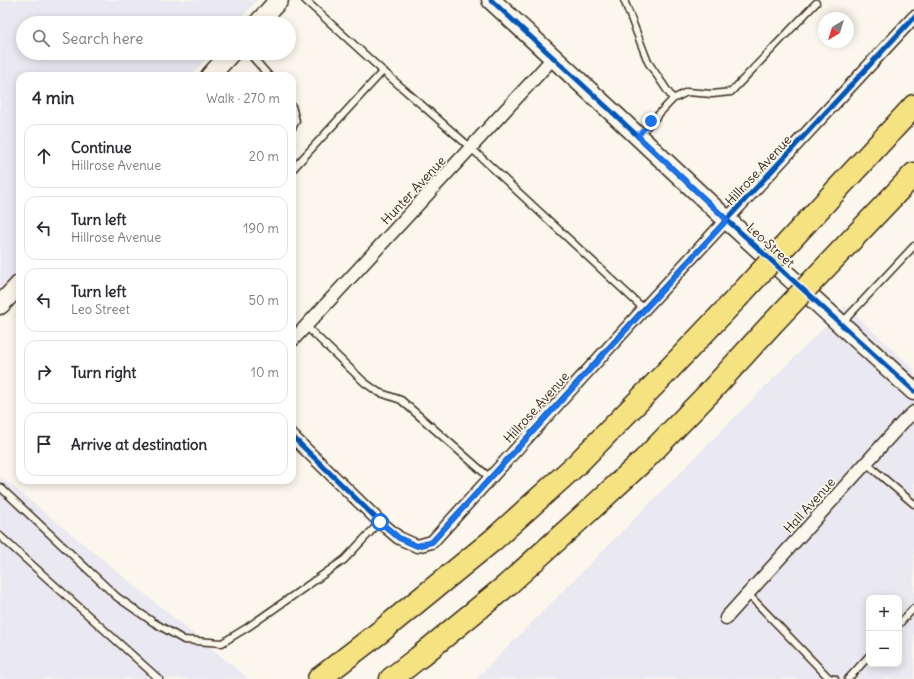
<!DOCTYPE html>
<html lang="en">
<head>
<meta charset="utf-8">
<style>
  :root { --surface:#fff; --page:#f7f7f7; --text:#2b2b33; --muted:#7c7c81; --line:#e1e1e2 }
  body { margin:0; font-family:Delius,sans-serif; background:var(--page); color:var(--text) }
  .controls { position:absolute; right:12px; bottom:12px; display:grid; overflow:hidden; border-radius:8px; box-shadow:0 2px 10px #0003 }
  .controls button { width:36px; height:36px; display:grid; place-items:center; padding:0; border:0; border-bottom:1px solid var(--line); background:var(--surface); color:var(--text); font:20px sans-serif }
  .compass { position:absolute; left:818px; top:12px; width:36px; height:36px; border-radius:50%; background:var(--surface); box-shadow:0 2px 10px #0003; rotate:218deg }
  .stop { position:absolute; width:12px; height:12px; margin:-9px; border:3px solid #1a73e8; border-radius:50%; background:#fff }
  .stop.end { background:#1a73e8; border-color:#fff; box-shadow:0 1px 4px #0008 }
  .list { margin:0; padding:0; list-style:none }
  h2 { display:flex; justify-content:space-between; align-items:center; height:52px; margin:0; padding:0 16px; font-size:17px }
  h2 small { font-size:13px; font-weight:400; color:var(--muted) }
  .list li { display:grid; grid-template-columns:26px 1fr auto; gap:12px; align-items:center; box-sizing:border-box; height:64px; margin:0 8px 8px; padding:0 8px; border:1px solid var(--line); border-radius:12px }
  .list b { display:block; font-size:15px; white-space:nowrap }
  .list p { margin:0; font-size:13px; white-space:nowrap; color:var(--muted) }
  .list em { font-size:13px; font-style:normal; color:var(--muted) }
  .icon { flex:none; width:22px; height:22px; fill:none; stroke:currentColor; stroke-width:2; stroke-linecap:round; stroke-linejoin:round }
  .map { position:relative; flex:none; width:914px; height:679px; overflow:hidden }
  .search { position:absolute; background:var(--surface); box-shadow:0 2px 10px #0003; left:16px; top:16px; width:280px; height:44px; display:flex; align-items:center; gap:10px; box-sizing:border-box; padding:0 14px; border-radius:22px; color:var(--muted); font-size:15px }
  .panel { position:absolute; background:var(--surface); box-shadow:0 2px 10px #0003; left:16px; top:72px; width:280px; height:412px; border-radius:12px }
  .map>svg:first-child { display:block }
</style>
</head>
<body>
<div class="map">
<svg width="914" height="679" viewBox="0 0 914 679">
  <rect width="100%" height="100%" fill="#fbf7ec"/>
  <filter id="ink" filterUnits="userSpaceOnUse"><feTurbulence type="fractalNoise" baseFrequency=".025" numOctaves="2"/><feDisplacementMap in="SourceGraphic" scale="8" xChannelSelector="R" yChannelSelector="G"/><feConvolveMatrix kernelMatrix="1 2 1 2 8 2 1 2 1" color-interpolation-filters="sRGB"/></filter>
  <g filter="url(#ink)">
    <path fill="#eae8f0" fill-rule="evenodd" d="M0,0H257L237,23H23V53H211L191,76H20V276L0,299Z
      M845,306L914,369V679H476ZM869,598H899V664H869Z
      M0,476L249,679H0Z"/>
    <g fill="none" stroke-linecap="round" stroke-linejoin="round">
      <g stroke="#3b2a1e" stroke-width="9">
        <path id="lane" d="M305,0L383,71L471,148L644,309
          M624,0L648,62L673,99
          M249,53L269,76
          M292,106L296,121L292,128
          M639,135L673,99L687,92L712,94L731,92L816,3
          M292,170L383,71
          M842,323L914,246
          M306,326L364,382L378,392L401,400L490,478
          M866,463L914,504
          M0,487L117,597L153,622L184,640L222,643L248,627L344,560L380,522
          M0,536L159,679
          M748,594L829,678L835,679
          M899,624L914,608
          M848,679L869,656"/>
      </g>
      <g stroke="#3b2a1e" stroke-width="15">
        <path id="street" d="M292,341L535,78L553,58
          M292,436L380,522L399,538L417,546L432,542L644,309L914,17
          M726,618L903,422L914,412"/>
      </g>
      <g stroke="#3b2a1e" stroke-width="21">
        <path id="secondary" d="M491,0L611,111L727,220L914,391
          M258,23L279,0
          M210,76L231,53
          M0,305L20,284"/>
      </g>
      <g stroke="#3b2a1e" stroke-width="25">
        <path id="highway" d="M807,222L914,106
          M841,251L914,174
          M319,679L380,632L493,540L576,465L658,381L737,298
          M391,679L418,658L506,586L591,509L644,460L708,394L770,326"/>
      </g>
      <use href="#lane" stroke="#fbf7ec" stroke-width="6"/>
      <use href="#street" stroke="#fbf7ec" stroke-width="12"/>
      <use href="#secondary" stroke="#fbf7ec" stroke-width="18"/>
      <use href="#highway" stroke="#f5e382" stroke-width="22"/>
      <g stroke="#3b2a1e" stroke-width="25" stroke-linecap="butt">
        <path id="highway-bridge" d="M737,298L807,222
          M770,326L841,251"/>
      </g>
      <use href="#highway-bridge" stroke="#f5e382" stroke-width="22"/>
      <g stroke="#fbf7ec" stroke-width="8">
        <path id="cycleway" d="M491,0L611,111L727,220L914,391
          M292,436L380,522L399,538L417,546L432,542L644,309L914,17"/>
      </g>
      <use href="#cycleway" stroke="#0057b8" stroke-width="5"/>
    </g>
  </g>
  <g fill="none" stroke-linecap="round" stroke-linejoin="round" filter="url(#ink)">
    <path stroke="#1a73e8" stroke-width="5" d="M380,522L399,538L417,546L432,542L727,220L638,136L651,121"/>
  </g>
  <g text-anchor="middle" stroke-width="3.5" stroke-linejoin="round" paint-order="stroke">
    <g font-size="13" fill="#3b2a1e" stroke="#fbf7ec">
      <text transform="translate(758 170) rotate(-47)" y="5">Hillrose Avenue</text>
      <text transform="translate(413 190) rotate(-47)" y="5">Hunter Avenue</text>
      <text transform="translate(771 245) rotate(42)" y="5">Leo Street</text>
      <text transform="translate(536 407) rotate(-48)" y="5">Hillrose Avenue</text>
      <text transform="translate(809 505) rotate(-48)" y="5">Hall Avenue</text>
    </g>
  </g>
</svg>
<div class="controls">
<button>+</button>
<button>−</button>
</div>
<svg class="compass" viewBox="-18 -18 36 36"><path d="M0-13l5 13h-10z" fill="#e53935"/><path d="M0 13l5-13h-10z" fill="#7c7c81"/></svg>
<div class="stop" style="left:380px;top:522px"></div>
<div class="stop end" style="left:651px;top:121px"></div>
<div class="search"><svg class="icon" aria-label="search" viewBox="0 0 24 24"><circle cx="10" cy="10" r="6"/><path d="M15 15l6 6"/></svg>Search here</div>
<section class="panel">
<h2>4 min<small>Walk · 270 m</small></h2>
<ul class="list">
<li><svg class="icon" aria-label="ahead" viewBox="0 0 24 24"><path d="M12 20V5M6 11l6-6 6 6"/></svg><div><b>Continue</b><p>Hillrose Avenue</p></div><em>20 m</em></li>
<li><svg class="icon" aria-label="left" viewBox="0 0 24 24"><path d="M17 20v-9H6M10 6l-5 5 5 5"/></svg><div><b>Turn left</b><p>Hillrose Avenue</p></div><em>190 m</em></li>
<li><svg class="icon" aria-label="left" viewBox="0 0 24 24"><path d="M17 20v-9H6M10 6l-5 5 5 5"/></svg><div><b>Turn left</b><p>Leo Street</p></div><em>50 m</em></li>
<li><svg class="icon" aria-label="right" viewBox="0 0 24 24"><path d="M7 20v-9h11M14 6l5 5-5 5"/></svg><div><b>Turn right</b></div><em>10 m</em></li>
<li><svg class="icon" aria-label="arrive" viewBox="0 0 24 24"><path d="M6 21V4h12l-3 4 3 4H6"/></svg><div><b>Arrive at destination</b></div></li>
</ul>
</section>
</div>
</body>
</html>
